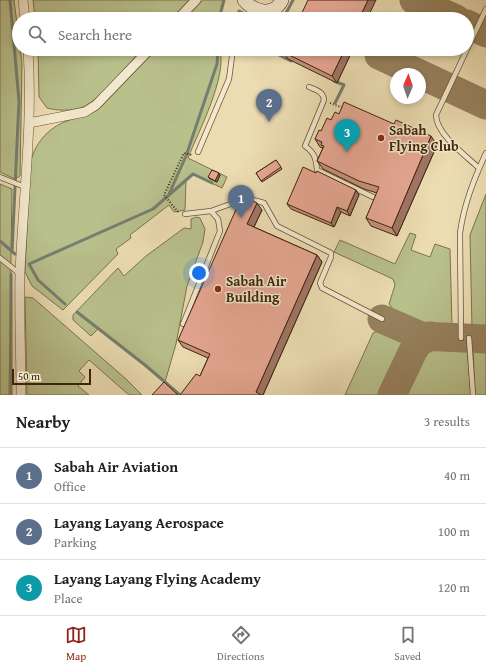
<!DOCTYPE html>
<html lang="en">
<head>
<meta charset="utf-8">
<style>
  :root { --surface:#fff; --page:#f6f6f6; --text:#202124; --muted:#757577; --line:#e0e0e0; --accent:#8f2418 }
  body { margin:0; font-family:"Gentium Book Plus",serif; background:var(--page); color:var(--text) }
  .compass { position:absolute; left:390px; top:68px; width:36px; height:36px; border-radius:50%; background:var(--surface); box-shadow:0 2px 6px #0003; rotate:2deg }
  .scale { position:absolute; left:12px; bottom:10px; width:79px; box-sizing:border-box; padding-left:4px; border:2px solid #3f260b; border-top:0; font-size:11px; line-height:14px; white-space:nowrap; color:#3f260b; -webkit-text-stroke:3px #f3e8cd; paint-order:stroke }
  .you { position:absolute; left:199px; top:273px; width:14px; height:14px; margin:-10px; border:3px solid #fff; border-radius:50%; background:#1a73e8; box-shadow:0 0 0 6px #1a73e833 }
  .badge { display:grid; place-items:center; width:26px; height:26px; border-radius:50%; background:var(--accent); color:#fff; font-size:13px; font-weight:700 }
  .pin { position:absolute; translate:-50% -33px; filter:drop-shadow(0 1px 2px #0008) }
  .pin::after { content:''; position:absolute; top:21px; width:14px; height:12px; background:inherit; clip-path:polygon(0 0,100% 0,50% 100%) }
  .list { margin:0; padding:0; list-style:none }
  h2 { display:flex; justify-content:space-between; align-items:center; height:52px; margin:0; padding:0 16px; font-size:17px }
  h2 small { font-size:13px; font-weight:400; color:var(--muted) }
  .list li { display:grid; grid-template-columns:26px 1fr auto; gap:12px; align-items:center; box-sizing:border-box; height:56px; padding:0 16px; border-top:1px solid var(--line) }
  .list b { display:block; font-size:15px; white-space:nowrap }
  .list p { margin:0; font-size:13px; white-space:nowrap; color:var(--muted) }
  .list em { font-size:13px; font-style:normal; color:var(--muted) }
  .icon { flex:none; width:22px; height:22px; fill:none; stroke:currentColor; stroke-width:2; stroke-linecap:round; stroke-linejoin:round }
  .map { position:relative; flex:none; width:486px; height:395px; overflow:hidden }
  .search { position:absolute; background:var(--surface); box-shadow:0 2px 6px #0003; left:12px; right:12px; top:12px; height:44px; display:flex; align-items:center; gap:10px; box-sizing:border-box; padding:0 14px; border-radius:22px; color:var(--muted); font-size:15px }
  .sheet { height:220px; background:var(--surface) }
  nav { display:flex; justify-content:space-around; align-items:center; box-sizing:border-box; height:56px; border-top:1px solid var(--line); background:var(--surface); font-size:11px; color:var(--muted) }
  nav a { display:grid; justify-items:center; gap:2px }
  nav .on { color:var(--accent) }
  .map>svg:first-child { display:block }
</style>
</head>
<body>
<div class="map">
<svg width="486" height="395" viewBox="0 0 486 395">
  <rect width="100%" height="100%" fill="#ecdcb2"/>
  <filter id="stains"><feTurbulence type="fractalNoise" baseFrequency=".005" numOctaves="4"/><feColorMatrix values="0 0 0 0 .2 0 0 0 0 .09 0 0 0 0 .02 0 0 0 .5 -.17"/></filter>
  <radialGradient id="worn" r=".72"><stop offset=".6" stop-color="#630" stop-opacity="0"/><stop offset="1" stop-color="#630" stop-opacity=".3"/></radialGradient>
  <path fill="#b8c08c" stroke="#7c734c" d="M0,0H14L22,64L20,176L15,179L0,172Z
    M33,0H189L171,19H35Z
    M203,0H224L219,19H185Z
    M38,49H142C127,65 102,98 83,107C72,111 58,111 47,108L39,97Z
    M157,49H220C227,78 199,130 188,158L227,177L222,188L192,174L186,180L185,210L174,212L169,205L130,235L131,238L116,249L118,254L63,310L32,286L25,272L30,164C34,145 47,128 67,121C79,116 91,116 101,107Z
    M0,184L12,189L9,395H0Z
    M486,194V329L472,328L470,235Z
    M196,217L200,218L205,229L203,242L187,286L176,344L165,382L98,329L91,336L73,320V315L118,268L124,276L146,256L184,228L191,229V219Z
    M410,233L416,235L411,250L430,257L435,244L450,249L452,326C430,327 403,324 389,304L395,285L393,279L334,252L340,240L395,264Z
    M25,297L33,298L126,379L142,395H129L89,360L79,371L85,377L78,386L89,395H27Z
    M387,330L397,333L404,338L405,344L383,395H345L373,333L378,331Z
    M432,345L467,347L471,395H401C408,378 414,352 432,345Z
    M473,347L486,348V395H475Z"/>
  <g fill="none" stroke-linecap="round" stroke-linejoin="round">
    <path stroke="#757f6f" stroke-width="3" d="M10,0L19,101L12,252
      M239,11L255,19
      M219,19L224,0
      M283,19L293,0
      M267,49L291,61
      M334,81L344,85L335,103
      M169,194L186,156L217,64L218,49
      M0,241L15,254
      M65,304L38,280L29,264L153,209L193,174L212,183
      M77,312L145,365L180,395
      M11,395V274"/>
    <path stroke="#96815e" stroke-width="29" d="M414,0L456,19
      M467,24L486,33
      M379,55L486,105
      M382,319L421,336L486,339
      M392,395L413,351L419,342L431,336"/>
    <g stroke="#6a5435" stroke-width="6">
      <path id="service" d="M309,87C316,90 323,91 324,100L305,146C315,153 316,159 317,170L373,197
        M198,152L229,79L233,49
        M479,168C466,156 436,134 436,115L486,9
        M0,177L25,187
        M211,211L247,198L264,203L277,226L331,253V257L320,283L322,288L382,319
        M0,258L20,274
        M183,324L220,231L218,219L211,211L185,214
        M461,338L460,233C464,204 474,179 486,153
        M469,338L473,395"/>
    </g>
    <g stroke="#6a5435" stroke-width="10">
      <path id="minor" d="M23,0L25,19
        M178,19L196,0
        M29,123L85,112L96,105L150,49
        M21,395C21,355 19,314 20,273C23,199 33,124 28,49"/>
    </g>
    <g stroke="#3f260b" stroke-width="14">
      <path id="secondary" d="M244,0C254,12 274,17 282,0"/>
    </g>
    <path stroke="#3f260b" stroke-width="2" stroke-dasharray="1 2" stroke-linecap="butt" d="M330,103L343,108
      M178,212L164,195L184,153L192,155"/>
    <use href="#service" stroke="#f3e8cd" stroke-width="4.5"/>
    <use href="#minor" stroke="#f3e8cd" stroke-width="9"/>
    <use href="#secondary" stroke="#f3e8cd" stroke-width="13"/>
  </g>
  <path fill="#c6907e" stroke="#3f260b" d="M285,49H353L337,83L288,59L283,52Z
    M339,114L437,145L397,236L371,226L366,218L377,193L364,189L323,169L317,161L323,148L320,147L315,139L321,131L331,120Z
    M276,160L282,169L262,182L256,173Z
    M220,175L217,182L210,179L208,177Z
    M356,190L359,195L350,216L341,212L334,227L291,209L287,204Z
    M262,210L254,227L317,255L322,262L263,395H180L200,376L208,358L183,347L178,340Z"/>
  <path fill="#a17567" stroke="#3f260b" d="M368,0H376L367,19H359Z
    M345,49H353L337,83L332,76Z
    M431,136L437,145L397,236L392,228Z
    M219,173L220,175L217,182L215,181Z
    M356,190L359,195L350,216L347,211Z
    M257,203L262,210L252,231L247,224Z
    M337,207L341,212L334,227L331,223Z
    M317,255L322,262L263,395H258L256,392Z"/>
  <path fill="#e6a793" stroke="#3f260b" d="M308,0H368L359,19H299Z
    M285,49H345L332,76L283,52Z
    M344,102L394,124L396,120L431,136L392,228L366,218L379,187L359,181L317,161L324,146L321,145L322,142L315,139L319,130L321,131L327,118L331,120L335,112L339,114Z
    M276,160L281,167L261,181L256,173Z
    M303,167L316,173L317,171L356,190L347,211L337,207L331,223L287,204Z
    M212,170L219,173L215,181L208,177Z
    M242,196L257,203L247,224L317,255L256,392L261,395H180L196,374L200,376L210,354L178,340Z
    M164,382L178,395H152Z"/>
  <g fill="#8f2418" stroke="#f3e8cd" stroke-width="1.5">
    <circle cx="381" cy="138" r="4"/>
    <circle cx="218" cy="289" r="4"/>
  </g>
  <g text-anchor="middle" stroke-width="3" stroke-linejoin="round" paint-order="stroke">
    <g font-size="14" font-weight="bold" fill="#3f260b" stroke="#f3e8cd" text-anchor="start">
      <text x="389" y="135">Sabah<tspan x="389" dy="16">Flying Club</tspan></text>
      <text x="226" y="286">Sabah Air<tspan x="226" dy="16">Building</tspan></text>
    </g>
  </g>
  <rect width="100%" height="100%" filter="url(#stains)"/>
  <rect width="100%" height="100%" fill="url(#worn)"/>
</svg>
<svg class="compass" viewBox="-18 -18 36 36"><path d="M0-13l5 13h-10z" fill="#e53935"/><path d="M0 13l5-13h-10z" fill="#757577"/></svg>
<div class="scale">50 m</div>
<div class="you"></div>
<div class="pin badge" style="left:241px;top:218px;background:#5c6f8a">1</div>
<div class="pin badge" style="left:269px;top:122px;background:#5c6f8a">2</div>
<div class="pin badge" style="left:347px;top:152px;background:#0f9aa8">3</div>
<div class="search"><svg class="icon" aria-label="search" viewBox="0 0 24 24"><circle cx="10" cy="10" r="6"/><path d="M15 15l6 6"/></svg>Search here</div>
</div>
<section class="sheet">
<h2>Nearby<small>3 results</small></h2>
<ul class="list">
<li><span class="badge" style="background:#5c6f8a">1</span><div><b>Sabah Air Aviation</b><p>Office</p></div><em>40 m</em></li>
<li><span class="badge" style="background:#5c6f8a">2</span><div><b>Layang Layang Aerospace</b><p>Parking</p></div><em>100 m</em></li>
<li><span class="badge" style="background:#0f9aa8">3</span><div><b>Layang Layang Flying Academy</b><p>Place</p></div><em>120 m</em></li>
</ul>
</section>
<nav>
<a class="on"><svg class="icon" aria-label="map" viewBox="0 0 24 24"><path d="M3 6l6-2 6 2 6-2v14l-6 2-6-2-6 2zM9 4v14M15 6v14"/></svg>Map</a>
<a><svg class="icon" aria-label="directions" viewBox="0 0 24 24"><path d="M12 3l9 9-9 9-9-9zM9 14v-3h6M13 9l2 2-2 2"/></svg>Directions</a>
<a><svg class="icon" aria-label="saved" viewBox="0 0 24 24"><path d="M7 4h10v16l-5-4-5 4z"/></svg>Saved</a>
</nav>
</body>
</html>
